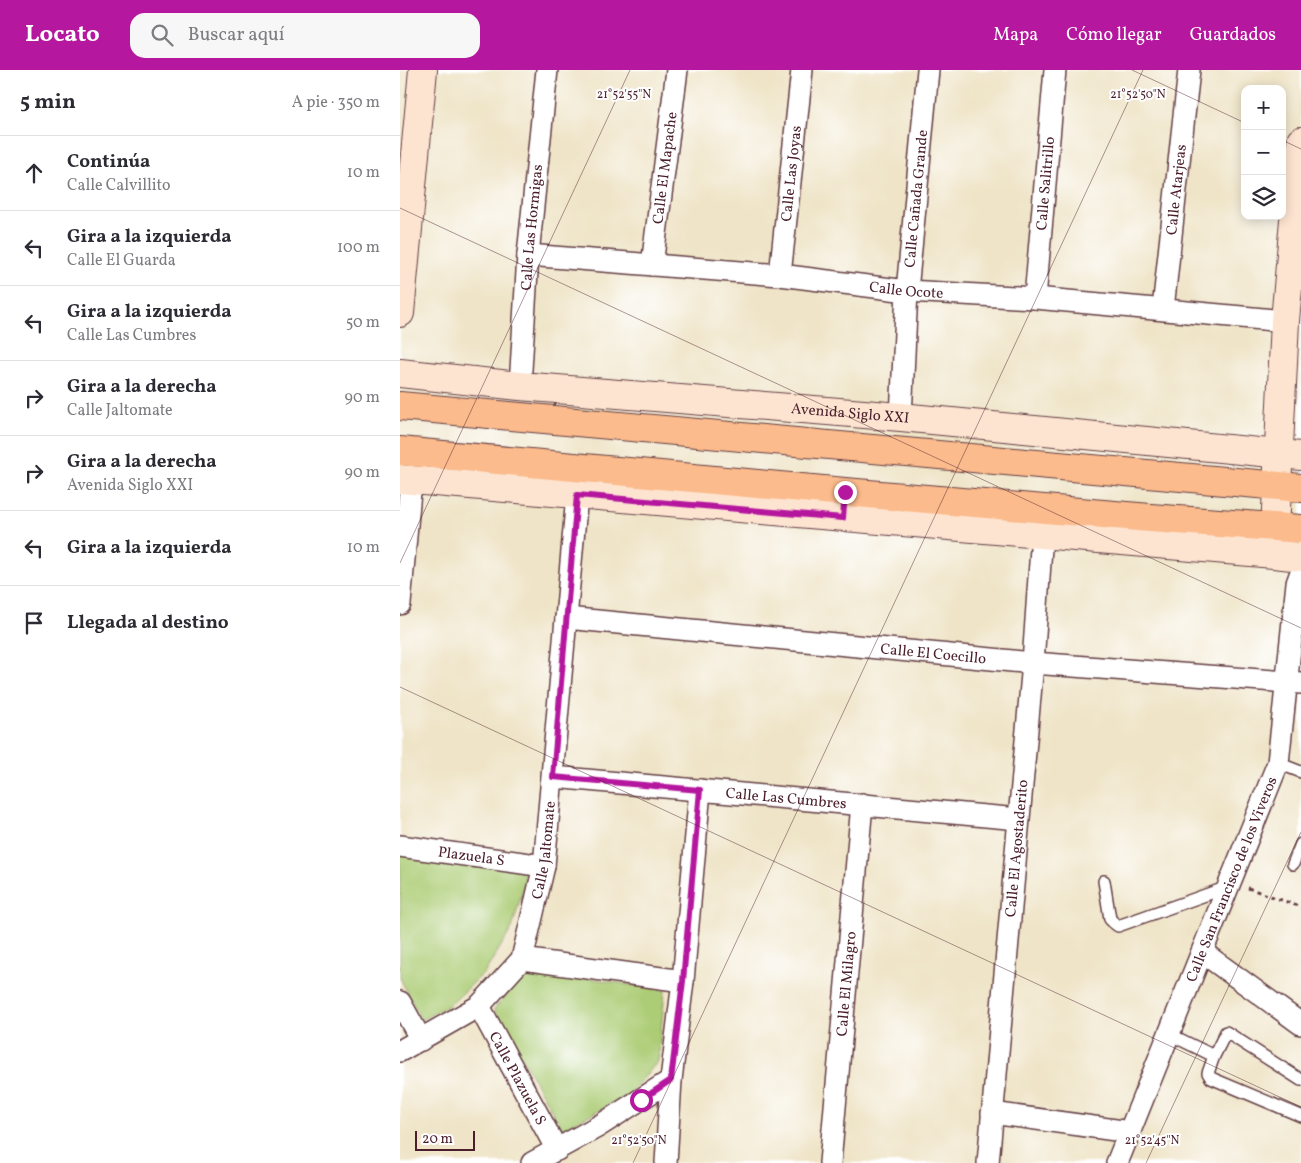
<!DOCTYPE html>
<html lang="es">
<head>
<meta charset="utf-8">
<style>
  :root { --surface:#fff; --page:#f7f7f7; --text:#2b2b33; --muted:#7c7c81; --line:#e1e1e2; --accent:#b5179e }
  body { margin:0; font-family:Vollkorn,serif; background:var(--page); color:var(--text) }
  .controls { position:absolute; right:15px; top:15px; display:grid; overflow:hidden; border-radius:10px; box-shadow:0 2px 12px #0003 }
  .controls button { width:45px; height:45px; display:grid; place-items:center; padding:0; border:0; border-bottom:1px solid var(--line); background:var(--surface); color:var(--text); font:25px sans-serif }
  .scale { position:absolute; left:15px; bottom:12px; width:60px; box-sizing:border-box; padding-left:5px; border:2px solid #4a1f2b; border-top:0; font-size:14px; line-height:18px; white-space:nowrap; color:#4a1f2b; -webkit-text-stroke:4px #fff; paint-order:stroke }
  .stop { position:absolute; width:15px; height:15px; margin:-11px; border:4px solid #b5179e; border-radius:50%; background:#fff }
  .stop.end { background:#b5179e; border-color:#fff; box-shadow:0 1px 5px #0008 }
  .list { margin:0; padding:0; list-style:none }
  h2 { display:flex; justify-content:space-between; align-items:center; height:65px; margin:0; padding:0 20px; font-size:21px }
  h2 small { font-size:16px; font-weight:400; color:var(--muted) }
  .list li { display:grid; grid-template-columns:32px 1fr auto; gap:15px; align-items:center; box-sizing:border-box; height:75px; padding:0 20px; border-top:1px solid var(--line) }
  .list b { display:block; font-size:19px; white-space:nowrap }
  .list p { margin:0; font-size:16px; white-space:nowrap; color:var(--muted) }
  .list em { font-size:16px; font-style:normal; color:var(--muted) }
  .icon { flex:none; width:28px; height:28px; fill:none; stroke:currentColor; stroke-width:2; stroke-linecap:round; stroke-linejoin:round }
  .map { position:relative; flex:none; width:901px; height:1093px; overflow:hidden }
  header { display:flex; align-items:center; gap:30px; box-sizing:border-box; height:70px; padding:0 25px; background:var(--accent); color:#fff }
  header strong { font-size:24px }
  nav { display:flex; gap:28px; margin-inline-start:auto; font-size:18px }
  .search { width:350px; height:45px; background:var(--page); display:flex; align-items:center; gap:12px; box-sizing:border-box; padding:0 18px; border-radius:15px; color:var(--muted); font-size:19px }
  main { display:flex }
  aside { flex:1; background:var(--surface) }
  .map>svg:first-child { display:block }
</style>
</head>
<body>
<header>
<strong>Locato</strong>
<div class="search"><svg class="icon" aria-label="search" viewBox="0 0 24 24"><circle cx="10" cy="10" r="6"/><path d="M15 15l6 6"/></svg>Buscar aquí</div>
<nav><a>Mapa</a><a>Cómo llegar</a><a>Guardados</a></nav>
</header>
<main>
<aside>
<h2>5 min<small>A pie · 350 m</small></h2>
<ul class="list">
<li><svg class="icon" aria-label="ahead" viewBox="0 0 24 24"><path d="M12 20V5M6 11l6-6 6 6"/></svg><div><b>Continúa</b><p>Calle Calvillito</p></div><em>10 m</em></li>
<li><svg class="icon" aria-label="left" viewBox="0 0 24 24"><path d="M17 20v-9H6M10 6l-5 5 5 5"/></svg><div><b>Gira a la izquierda</b><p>Calle El Guarda</p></div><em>100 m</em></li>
<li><svg class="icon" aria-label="left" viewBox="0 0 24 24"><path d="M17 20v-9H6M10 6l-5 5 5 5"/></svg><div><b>Gira a la izquierda</b><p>Calle Las Cumbres</p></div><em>50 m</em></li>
<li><svg class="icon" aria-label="right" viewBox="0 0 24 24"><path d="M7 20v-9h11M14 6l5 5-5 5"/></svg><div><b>Gira a la derecha</b><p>Calle Jaltomate</p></div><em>90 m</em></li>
<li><svg class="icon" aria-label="right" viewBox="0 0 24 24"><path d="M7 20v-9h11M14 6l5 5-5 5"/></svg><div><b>Gira a la derecha</b><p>Avenida Siglo XXI</p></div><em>90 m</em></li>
<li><svg class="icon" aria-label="left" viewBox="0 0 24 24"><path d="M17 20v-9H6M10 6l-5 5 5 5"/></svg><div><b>Gira a la izquierda</b></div><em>10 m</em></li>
<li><svg class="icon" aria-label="arrive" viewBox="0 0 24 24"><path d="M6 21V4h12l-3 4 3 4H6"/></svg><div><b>Llegada al destino</b></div></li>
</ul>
</aside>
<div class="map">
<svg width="901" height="1093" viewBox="0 0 901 1093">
  <rect width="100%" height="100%" fill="#fff"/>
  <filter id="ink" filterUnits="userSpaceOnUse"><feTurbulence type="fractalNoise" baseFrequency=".02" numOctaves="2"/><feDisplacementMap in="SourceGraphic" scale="10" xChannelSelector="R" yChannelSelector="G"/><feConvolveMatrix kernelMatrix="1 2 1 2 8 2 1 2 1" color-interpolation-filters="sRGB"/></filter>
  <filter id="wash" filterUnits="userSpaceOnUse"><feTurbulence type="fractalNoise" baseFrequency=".0096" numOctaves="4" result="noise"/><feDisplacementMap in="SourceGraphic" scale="20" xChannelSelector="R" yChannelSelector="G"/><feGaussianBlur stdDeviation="1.12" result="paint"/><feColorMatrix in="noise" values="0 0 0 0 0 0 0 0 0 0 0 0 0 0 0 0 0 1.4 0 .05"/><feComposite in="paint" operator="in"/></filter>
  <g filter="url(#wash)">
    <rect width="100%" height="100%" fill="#efe4c7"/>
    <path fill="#accc74" stroke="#7b7650" d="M0,783L123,800L125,812L112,858L85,902L51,934L21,950L0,908Z
      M129,899L265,920L258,991L229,1025L162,1059L94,939Z"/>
  </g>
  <g filter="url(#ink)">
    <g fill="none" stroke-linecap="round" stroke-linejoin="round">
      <g stroke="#633d42" stroke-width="14">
        <path id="lane" d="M878,693L901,702
          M893,794L901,774
          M704,811L710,849L714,853L718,856L828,817
          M769,964L814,986L808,1003L811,1008L901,1046
          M814,986L826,962L901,1010"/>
      </g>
      <g stroke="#633d42" stroke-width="24">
        <g id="street">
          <path id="s1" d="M128,185L380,205L507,221L635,228L885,251"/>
          <path id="s2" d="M252,195L277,0"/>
          <path id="s3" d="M380,205L402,0"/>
          <path id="s4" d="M635,228L655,0"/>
          <path id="s5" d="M763,239L789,0"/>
          <path id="s6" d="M120,316L128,185L147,0"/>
          <path id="s7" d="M501,347L507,221L528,0"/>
          <path d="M0,534L11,410"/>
          <path id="s8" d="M166,548L633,593L901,613"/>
          <path id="s9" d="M153,707L619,749"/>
          <path id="s10" d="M0,776L144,796"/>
          <path d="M802,882L901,954"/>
          <path d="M122,889L283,911"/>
          <path d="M0,932L21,970"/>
          <path id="s11" d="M79,936L157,1080"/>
          <path id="s12" d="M0,981L79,936L122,889L144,796L177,425"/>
          <path d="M592,1043L730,1062"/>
          <path d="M132,1093L199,1056L271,1010"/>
          <path d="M266,1093L271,1010L283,911L300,720"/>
          <path id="s13" d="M430,1093L462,734"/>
          <path id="s14" d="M588,1093L633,593L642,464"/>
          <path id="s15" d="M717,1093L878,693L897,513L901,502"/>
        </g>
      </g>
      <g stroke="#633d42" stroke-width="30">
        <g id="secondary">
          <path d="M0,243L23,0"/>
          <path id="s16" d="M0,303L120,316L501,347L901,386"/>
          <path d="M0,409L874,484L901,487"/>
          <path d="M874,481L885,251L901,71"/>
        </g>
      </g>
      <g stroke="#633d42" stroke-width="30">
        <path id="highway" d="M0,336L901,418
          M0,381L445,422L750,448L901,459"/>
      </g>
      <path stroke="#633d42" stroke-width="3" stroke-dasharray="4 4" stroke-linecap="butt" d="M848,818L901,837"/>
      <use href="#lane" stroke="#fff" stroke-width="11"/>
      <use href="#street" stroke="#fff" stroke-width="21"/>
      <use href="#secondary" stroke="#fde4d1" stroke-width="28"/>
      <use href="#highway" stroke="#fbbb8c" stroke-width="28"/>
    </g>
  </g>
  <g fill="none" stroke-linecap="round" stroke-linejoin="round" filter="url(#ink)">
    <path stroke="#b5179e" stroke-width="6" d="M241,1030L271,1010L283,911L300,720L153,707L177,425L443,448L445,422"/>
  </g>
  <path fill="none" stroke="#4a1f2b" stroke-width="1" stroke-opacity="0.45" d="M732,0L845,53M882,70L901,79M0,138L901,558M0,493L230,0M0,617L901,1037M233,1093L743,0M746,1093L901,762"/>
  <g text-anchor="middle" stroke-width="4" stroke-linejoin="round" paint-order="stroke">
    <g font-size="15" fill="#4a1f2b" stroke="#fff">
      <text dy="5" stroke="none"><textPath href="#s2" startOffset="98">Calle El Mapache</textPath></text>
      <text dy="5" stroke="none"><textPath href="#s3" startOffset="102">Calle Las Joyas</textPath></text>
      <text dy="5" stroke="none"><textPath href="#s4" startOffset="115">Calle Salitrillo</textPath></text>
      <text dy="5" stroke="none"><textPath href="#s5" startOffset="120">Calle Atarjeas</textPath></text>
      <text dy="5" stroke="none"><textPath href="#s7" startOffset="219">Calle Cañada Grande</textPath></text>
      <text dy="5" stroke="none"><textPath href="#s6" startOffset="159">Calle Las Hormigas</textPath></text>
      <text dy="5" stroke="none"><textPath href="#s1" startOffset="380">Calle Ocote</textPath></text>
      <text dy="5" stroke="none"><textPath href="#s16" startOffset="452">Avenida Siglo XXI</textPath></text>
      <text dy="5" stroke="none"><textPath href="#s8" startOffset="369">Calle El Coecillo</textPath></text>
      <text dy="5" stroke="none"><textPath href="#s9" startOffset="234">Calle Las Cumbres</textPath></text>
      <text dy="5" stroke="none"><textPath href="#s12" startOffset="266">Calle Jaltomate</textPath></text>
      <text dy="5" stroke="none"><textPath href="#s14" startOffset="316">Calle El Agostaderito</textPath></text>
      <text dy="5" stroke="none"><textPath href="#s10" startOffset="72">Plazuela S</textPath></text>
      <text dy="5" stroke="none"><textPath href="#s15" startOffset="306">Calle San Francisco de los Viveros</textPath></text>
      <text dy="5" stroke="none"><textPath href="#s13" startOffset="180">Calle El Milagro</textPath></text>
      <text dy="5" stroke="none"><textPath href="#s11" startOffset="82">Calle Plazuela S</textPath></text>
    </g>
  </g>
  <g font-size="12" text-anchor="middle" fill="#4a1f2b" stroke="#fff" stroke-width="4" stroke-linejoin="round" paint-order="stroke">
    <text x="224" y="28">21°52'55"N</text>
    <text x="738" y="28">21°52'50"N</text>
    <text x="239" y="1074">21°52'50"N</text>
    <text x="752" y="1074">21°52'45"N</text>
  </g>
</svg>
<div class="controls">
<button>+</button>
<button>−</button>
<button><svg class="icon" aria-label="layers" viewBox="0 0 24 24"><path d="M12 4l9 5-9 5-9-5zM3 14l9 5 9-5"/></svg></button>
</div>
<div class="scale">20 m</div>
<div class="stop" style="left:241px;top:1030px"></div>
<div class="stop end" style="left:445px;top:422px"></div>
</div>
</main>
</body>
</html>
